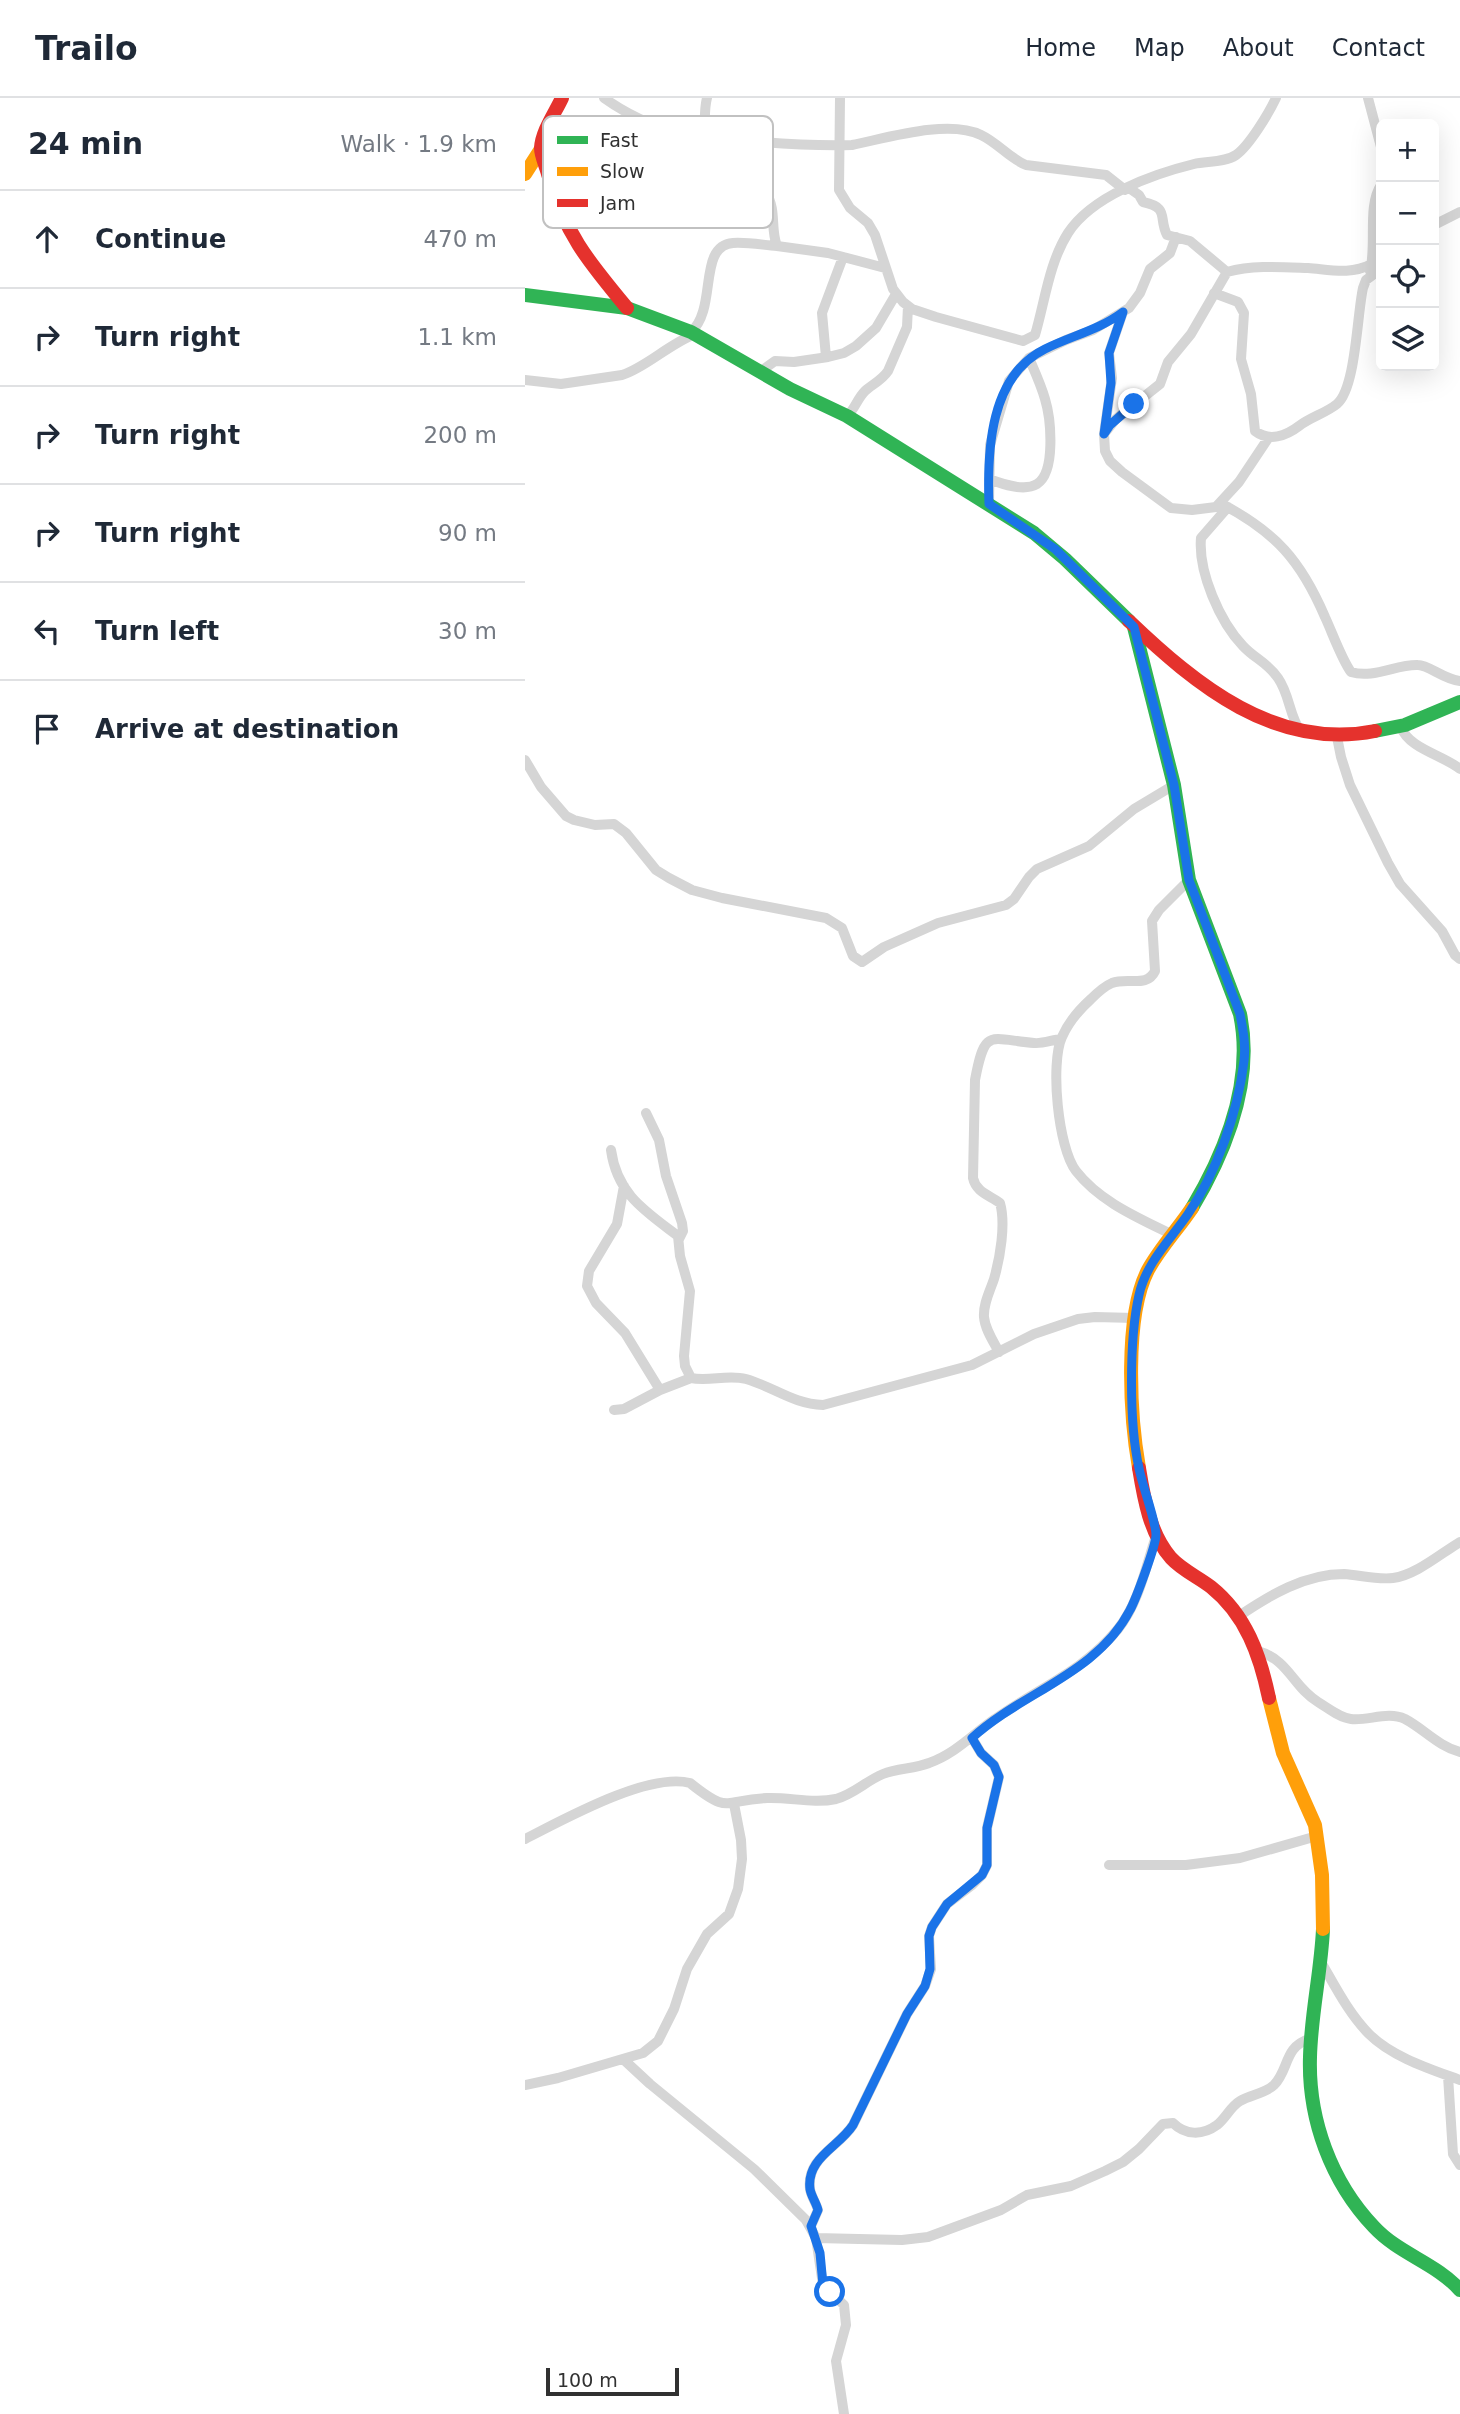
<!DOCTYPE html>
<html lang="en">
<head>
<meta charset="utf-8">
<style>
  :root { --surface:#fff; --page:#f6f6f7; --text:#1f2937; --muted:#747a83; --line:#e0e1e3 }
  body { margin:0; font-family:"DejaVu Sans",sans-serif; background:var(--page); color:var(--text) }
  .controls { position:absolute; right:21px; top:21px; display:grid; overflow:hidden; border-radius:10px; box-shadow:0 7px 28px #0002 }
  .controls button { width:63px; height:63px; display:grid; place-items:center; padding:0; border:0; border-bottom:2px solid var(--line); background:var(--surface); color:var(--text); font:35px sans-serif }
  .scale { position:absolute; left:21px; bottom:18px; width:133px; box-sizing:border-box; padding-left:7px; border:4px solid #313131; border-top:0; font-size:19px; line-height:24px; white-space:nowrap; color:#313131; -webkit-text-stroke:5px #fff; paint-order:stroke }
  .stop { position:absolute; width:21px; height:21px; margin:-16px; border:5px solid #1a73e8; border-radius:50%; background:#fff }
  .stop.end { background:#1a73e8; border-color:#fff; box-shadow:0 2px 7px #0008 }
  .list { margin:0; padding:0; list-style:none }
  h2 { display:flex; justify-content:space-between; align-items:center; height:91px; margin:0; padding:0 28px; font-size:30px }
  h2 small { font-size:23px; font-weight:400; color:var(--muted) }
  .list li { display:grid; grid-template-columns:46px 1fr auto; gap:21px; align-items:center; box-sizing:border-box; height:98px; padding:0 28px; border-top:2px solid var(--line) }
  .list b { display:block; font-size:26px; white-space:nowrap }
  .list em { font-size:23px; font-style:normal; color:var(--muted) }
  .icon { flex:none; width:38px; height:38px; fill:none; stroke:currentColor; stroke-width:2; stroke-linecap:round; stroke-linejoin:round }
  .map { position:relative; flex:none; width:935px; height:2316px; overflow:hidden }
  header { display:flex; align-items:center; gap:42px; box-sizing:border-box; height:98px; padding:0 35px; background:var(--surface); border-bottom:2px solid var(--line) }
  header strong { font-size:33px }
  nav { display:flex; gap:38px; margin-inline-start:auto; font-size:24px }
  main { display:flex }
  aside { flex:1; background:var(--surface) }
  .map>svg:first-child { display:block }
</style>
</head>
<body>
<header>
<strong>Trailo</strong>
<nav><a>Home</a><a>Map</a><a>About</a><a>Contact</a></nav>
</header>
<main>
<aside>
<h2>24 min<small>Walk · 1.9 km</small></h2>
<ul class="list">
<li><svg class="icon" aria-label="ahead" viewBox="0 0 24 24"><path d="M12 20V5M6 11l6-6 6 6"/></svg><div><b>Continue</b></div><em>470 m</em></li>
<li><svg class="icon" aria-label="right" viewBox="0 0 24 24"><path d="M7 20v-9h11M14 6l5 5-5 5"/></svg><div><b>Turn right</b></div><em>1.1 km</em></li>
<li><svg class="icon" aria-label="right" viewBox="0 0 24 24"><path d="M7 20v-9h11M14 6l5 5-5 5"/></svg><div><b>Turn right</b></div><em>200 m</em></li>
<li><svg class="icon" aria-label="right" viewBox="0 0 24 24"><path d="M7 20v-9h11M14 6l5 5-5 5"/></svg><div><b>Turn right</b></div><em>90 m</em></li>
<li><svg class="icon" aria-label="left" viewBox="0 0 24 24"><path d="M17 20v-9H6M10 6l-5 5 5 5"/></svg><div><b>Turn left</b></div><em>30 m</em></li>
<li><svg class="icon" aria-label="arrive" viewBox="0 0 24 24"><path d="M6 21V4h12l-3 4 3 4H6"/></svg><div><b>Arrive at destination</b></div></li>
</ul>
</aside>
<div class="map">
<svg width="935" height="2316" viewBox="0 0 935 2316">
  <rect width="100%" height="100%" fill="#fff"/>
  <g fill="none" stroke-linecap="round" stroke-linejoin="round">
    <path stroke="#d5d5d5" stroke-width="10" d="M79,0C104,18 141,35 172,39C190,41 208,42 226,43C260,46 293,48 327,47C362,40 423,21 456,37C473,45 484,60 501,67L581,77L600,92
      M182,0C179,11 180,22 180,33C182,87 219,62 241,95C252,112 245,131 252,148L303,155L360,170
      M315,0L314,92L325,110L343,125L350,137L368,191L378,204L387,211L411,219L498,243L510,237C520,203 524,165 543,135C567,98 628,76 669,66C682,63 699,65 711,57C724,48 744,15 751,0
      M843,0L856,49
      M113,67C134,80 147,99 173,102L181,97L187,81L195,68
      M604,90L614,97L618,104C645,110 633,119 642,137L665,143L702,174C728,167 756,169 783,170C807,172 825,177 847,166
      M29,98L46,88L135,59L146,53L160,36
      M909,127L935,114
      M845,173C852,147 842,108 856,87
      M689,195L713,204L719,215L716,261L726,296L730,333C744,344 761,338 774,328C786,319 801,315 812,306C831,290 832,216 838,190L841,182L856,171
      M598,214L584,255L587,280L579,336L580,353L585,363L597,374L646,410L667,412L691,409L714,384L744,339
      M166,234C193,210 172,148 208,145C222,144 238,147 252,148
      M301,259L297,215L318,159
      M235,274L250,263L269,264L303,259L319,255L331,248L351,230L371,196
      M0,282L36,286L97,277C120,270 144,246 170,236
      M322,318C330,311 332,301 340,293C348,286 357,282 363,273L382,229L383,208
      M579,336L591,321L635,286L643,264L666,236L702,174
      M464,381C477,386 499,394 512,386C531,374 526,321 520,301C516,287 510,274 504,260
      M695,405C751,434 776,463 800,519C807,534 817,562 826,574C848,581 872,566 893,567C904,567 918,581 935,583
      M464,406L465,347L484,283L504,260L541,242L568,232L604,210L615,195L625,171L645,155L651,139
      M703,409L676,440C673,474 695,524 718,548C730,561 742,564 753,580C765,597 764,618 776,634
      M876,629C884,651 918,657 935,671
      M812,639L816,659L825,687L863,765L875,786L917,833L930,857L935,861
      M0,662L16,689L41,718L49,722L70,727L89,726L101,735L131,772L144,780L167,792L197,800L301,820L317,830L328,858L337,864L359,849L413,825L481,807L489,801L504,779L512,771L564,748L609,711L649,687
      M121,1015L134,1042L141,1078L157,1125L158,1133L154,1141
      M86,1052C92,1096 120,1113 153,1138L155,1158L165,1193L159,1258L160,1268L166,1280C184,1284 202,1276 221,1281C249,1289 268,1306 298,1307L447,1267L509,1236L553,1221L570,1219L610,1220
      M99,1088L92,1126L64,1173L62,1188L71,1205L100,1235L135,1292
      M648,1137C614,1120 575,1104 551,1073C533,1050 525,965 537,939C543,925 555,911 566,901C572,895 580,888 587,885C603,879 622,890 630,873L627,823L634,812L664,782
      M474,1254C468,1243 460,1231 459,1219C458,1206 465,1193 469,1181C475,1160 481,1126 475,1105C464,1097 451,1094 448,1080L450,982C460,929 464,941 509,945C517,946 527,942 536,941
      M89,1312L99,1311L135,1292L166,1280
      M714,1518C745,1497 780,1476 819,1476C834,1477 852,1482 868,1480C891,1477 915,1456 935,1444
      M733,1553C764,1562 768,1589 793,1604C803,1610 815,1620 826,1621C843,1623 863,1613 880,1621C899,1631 913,1648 935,1654
      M0,1741C38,1722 123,1674 165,1685C205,1717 197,1702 242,1700C265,1699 288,1706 311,1701C329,1696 341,1683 358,1676C373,1670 389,1671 404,1665C430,1656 448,1636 470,1621C513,1590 558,1574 593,1531C614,1505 621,1468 631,1438
      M584,1767H661L715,1760L792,1738
      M796,1864C810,1888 824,1916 844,1936C867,1959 905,1971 935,1982
      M98,1961L125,1986L229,2071L281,2122L291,2140L298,2187L319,2207L321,2227L311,2263L319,2316
      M923,1978L928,2056L935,2067
      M0,1987L33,1980L118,1955L133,1943L149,1911L162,1871L182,1836L204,1816L213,1791L217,1761L216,1742L209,1706
      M286,2128L293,2112C291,2105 286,2098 285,2091C281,2060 314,2049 328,2027L382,1916L400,1888L406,1871L404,1838L407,1829L422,1806L447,1787L457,1777L462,1767V1730L474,1679L469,1667L456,1655L447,1640
      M291,2140L377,2142L403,2139L476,2112L502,2097L546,2088L580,2073L598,2064L614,2051L638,2026L648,2025C660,2037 677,2038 692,2027C701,2020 705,2009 715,2003C725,1997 741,1995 749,1987C764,1972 759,1949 784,1941"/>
    <path stroke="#30b455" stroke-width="14" d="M0,197L102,210L166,234L265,291L322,318L509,435L540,461L604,523
      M609,529L649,687L664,782L715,916C729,983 701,1053 667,1110
      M850,633L880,627L935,604
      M798,1831C796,1874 786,1916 785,1959C783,2021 806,2084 849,2129C874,2156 911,2165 935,2192"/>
    <path stroke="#ff9f0a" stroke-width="14" d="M0,76L16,51
      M614,1370C605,1319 599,1218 623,1172C635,1150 653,1131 667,1110
      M744,1600L758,1655L790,1727L797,1777L798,1831"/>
    <path stroke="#e5322d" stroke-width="14" d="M37,0C30,15 17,33 16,50C16,58 21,68 23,76C40,136 63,163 102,210
      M604,523C671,587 751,653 850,633
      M614,1370C619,1401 625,1436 646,1460C657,1472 673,1479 686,1489C721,1517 735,1557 744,1600"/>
  </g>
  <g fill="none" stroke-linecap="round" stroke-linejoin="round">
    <path stroke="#1a73e8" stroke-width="9" d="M305,2194L298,2187L295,2155L286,2128L293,2112C291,2104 286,2098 285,2091C281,2060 314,2049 328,2027L382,1916L400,1888L405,1871L404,1838L407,1829L422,1806L457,1777L462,1767V1730L474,1679L469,1667L456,1655L447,1640C497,1594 572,1576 605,1512C611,1501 631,1447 631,1437C631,1423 617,1387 614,1370C604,1326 604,1241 614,1197C621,1165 645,1142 663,1116C692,1074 713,1014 719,963C721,947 718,932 715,916L664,782L649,687L609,529L530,451L464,406C462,352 465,278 520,251C546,238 574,232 598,214L584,255L586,285L579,336L585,327L609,306"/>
  </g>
  <rect x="18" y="18" width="230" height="112" rx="10" fill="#fff" stroke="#c1c1c1" stroke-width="2"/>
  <rect x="32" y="38" width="31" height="8" fill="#30b455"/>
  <rect x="32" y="69" width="31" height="9" fill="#ff9f0a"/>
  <rect x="32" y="101" width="31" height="8" fill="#e5322d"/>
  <g font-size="19" fill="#313131">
    <text x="75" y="49">Fast</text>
    <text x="75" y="80">Slow</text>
    <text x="75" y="112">Jam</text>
  </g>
</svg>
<div class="controls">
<button>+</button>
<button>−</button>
<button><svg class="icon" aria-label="locate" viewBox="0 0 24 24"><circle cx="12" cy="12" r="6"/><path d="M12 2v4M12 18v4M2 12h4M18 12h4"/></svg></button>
<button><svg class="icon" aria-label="layers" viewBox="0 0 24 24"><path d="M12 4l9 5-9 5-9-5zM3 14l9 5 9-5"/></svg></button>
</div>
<div class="scale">100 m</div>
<div class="stop" style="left:305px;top:2194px"></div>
<div class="stop end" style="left:609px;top:306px"></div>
</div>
</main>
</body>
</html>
